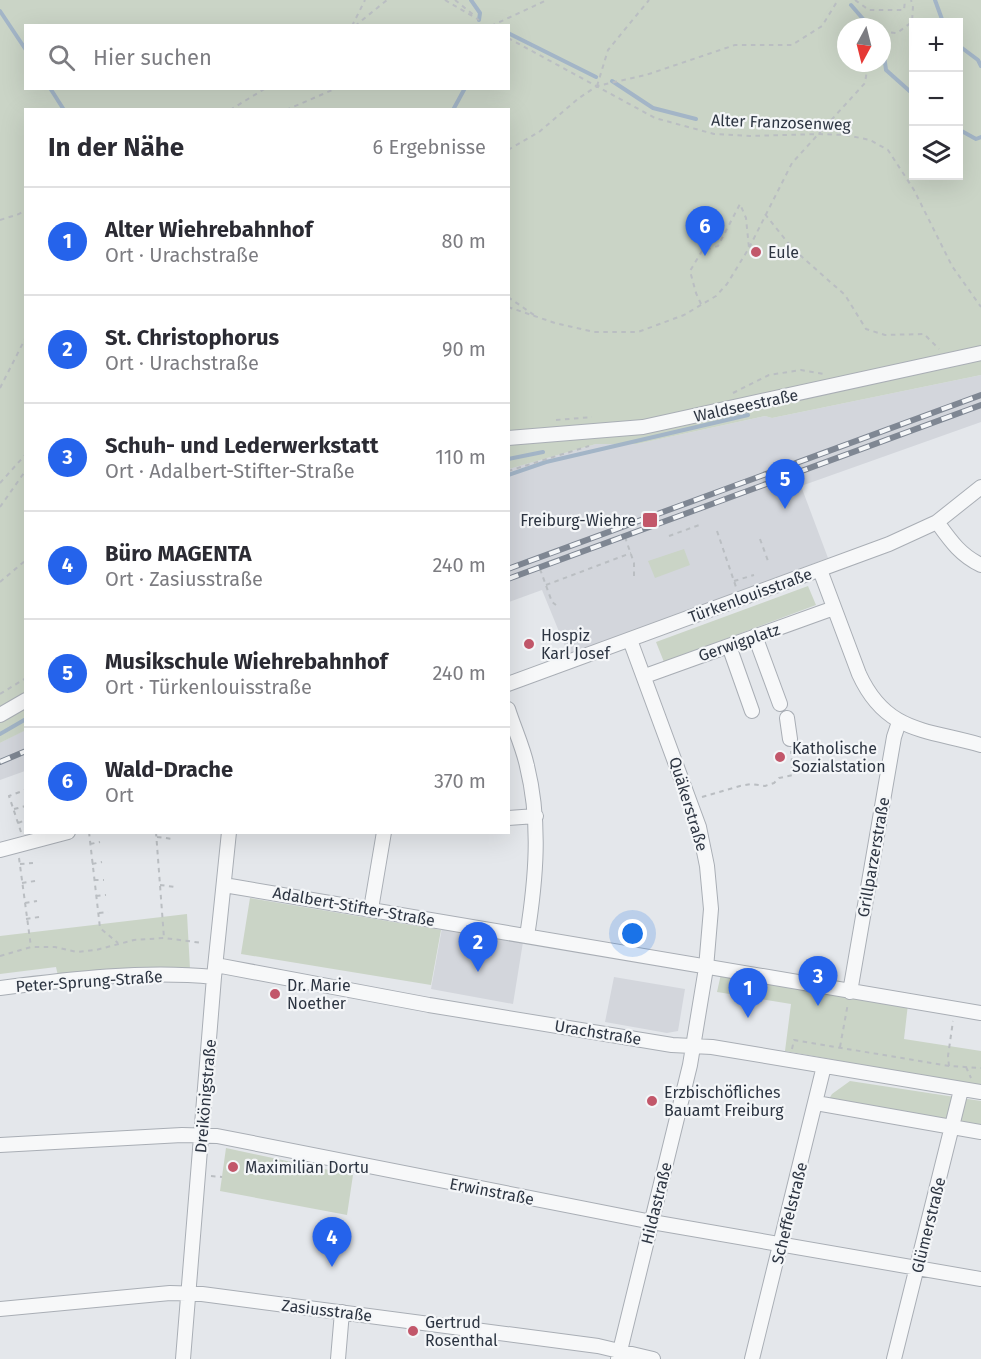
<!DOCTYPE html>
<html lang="de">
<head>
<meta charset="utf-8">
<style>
  :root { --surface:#fff; --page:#f7f7f7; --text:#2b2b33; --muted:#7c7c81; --line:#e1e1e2; --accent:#2563eb }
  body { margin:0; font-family:"Fira Sans",sans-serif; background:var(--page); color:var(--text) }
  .controls { position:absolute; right:18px; top:18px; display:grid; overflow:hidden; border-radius:0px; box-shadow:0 6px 24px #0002 }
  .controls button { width:54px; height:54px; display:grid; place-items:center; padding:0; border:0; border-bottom:2px solid var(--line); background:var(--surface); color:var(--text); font:30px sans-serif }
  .compass { position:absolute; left:837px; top:18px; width:54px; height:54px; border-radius:50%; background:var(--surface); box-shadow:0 6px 24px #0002; rotate:187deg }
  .you { position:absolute; left:633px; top:934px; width:21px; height:21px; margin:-15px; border:4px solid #fff; border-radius:50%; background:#1a73e8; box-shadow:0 0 0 9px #1a73e833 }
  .badge { display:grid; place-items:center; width:39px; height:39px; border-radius:50%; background:var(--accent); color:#fff; font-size:20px; font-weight:700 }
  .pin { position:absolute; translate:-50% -50px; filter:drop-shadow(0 2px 3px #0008) }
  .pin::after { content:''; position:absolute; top:32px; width:21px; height:18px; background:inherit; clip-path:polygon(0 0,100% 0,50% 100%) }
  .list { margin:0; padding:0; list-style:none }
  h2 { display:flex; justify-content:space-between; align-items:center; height:78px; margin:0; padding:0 24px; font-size:26px }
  h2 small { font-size:20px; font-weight:400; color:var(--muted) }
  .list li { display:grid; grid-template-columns:39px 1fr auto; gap:18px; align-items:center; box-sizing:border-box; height:108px; padding:0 24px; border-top:2px solid var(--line) }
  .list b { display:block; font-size:22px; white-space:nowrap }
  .list p { margin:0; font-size:20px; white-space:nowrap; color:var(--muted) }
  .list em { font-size:20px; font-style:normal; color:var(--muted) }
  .icon { flex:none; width:33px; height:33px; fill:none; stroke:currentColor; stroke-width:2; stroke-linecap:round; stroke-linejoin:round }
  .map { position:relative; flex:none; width:981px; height:1359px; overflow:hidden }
  .search { position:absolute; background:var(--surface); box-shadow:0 6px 24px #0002; left:24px; top:24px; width:486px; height:66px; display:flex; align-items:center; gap:15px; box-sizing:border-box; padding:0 21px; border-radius:0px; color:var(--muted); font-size:22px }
  .panel { position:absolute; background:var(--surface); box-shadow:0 6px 24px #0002; left:24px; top:108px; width:486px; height:726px; border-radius:0px }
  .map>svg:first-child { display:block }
</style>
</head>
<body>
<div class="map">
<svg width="981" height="1359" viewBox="0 0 981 1359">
  <rect width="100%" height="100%" fill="#e4e7eb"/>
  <path fill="#d3d6dc" d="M981,375V422L801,486L828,558L569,656L542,590L509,602L508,469L596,444H637L765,416L772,418Z
    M25,730V771L0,780V743Z
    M442,928L523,942L513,1004L431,989Z
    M614,977L685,989L678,1031L667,1033L605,1022Z"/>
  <path fill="#cad4c6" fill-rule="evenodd" d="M0,0H981V375L772,418L765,416L637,444H596L509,469L508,110H26V730L0,743ZM914,22H958V176H914ZM26,26H508V88H26ZM846,27H882V63H846Z
    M684,549L690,565L655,578L648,561Z
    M808,586L816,605L664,662L656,642Z
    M250,898L441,930L431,985L241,954Z
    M187,914L190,969L58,976L56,967L0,974V936Z
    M721,974L908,1004L904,1039L981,1051V1086L785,1051L791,1004L717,992Z
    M850,1081L981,1101V1127L829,1099L832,1094Z
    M226,1148L353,1175L347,1215L220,1191Z"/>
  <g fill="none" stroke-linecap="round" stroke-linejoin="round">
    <path stroke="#a3b5c7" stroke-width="4" d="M471,0L480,13L479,20
      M935,0L943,22
      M851,5L870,27
      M0,11L26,50
      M508,33L596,77
      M882,41L886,70L914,95
      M958,45L978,60L981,66
      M612,81L653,108L696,119
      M50,88L64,110
      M453,110L465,88
      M958,129L976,139L981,137
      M508,459L543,452
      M508,475L546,462L748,415
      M0,734L26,719"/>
    <g stroke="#a9aeb5" stroke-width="16">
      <path id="minor" d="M508,438L643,427L981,353
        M937,522C950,540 960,555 981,565
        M820,570L859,674C886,733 926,729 981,745
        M755,636L780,704
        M729,646L752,711
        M645,676L834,608
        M508,684L889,544L937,522L981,487
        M508,709C514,728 523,747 527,766C541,823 536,879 527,936
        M0,715L26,700
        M787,718L790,739
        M508,818L536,816
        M0,850L68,832
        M224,885L981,1013
        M371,909L384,832
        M216,965L429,1005L672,1045L712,1047L981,1092
        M0,988C71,979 143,970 214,977
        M850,992L894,737L899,722
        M816,1103L981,1132
        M0,1145L182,1135L217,1136L652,1222L981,1279
        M0,1309L170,1293L202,1294L598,1346L653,1359
        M183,1359L214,977L229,832
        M338,1359L342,1312
        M618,1359L690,1065L706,968L711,909L707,866L699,827L630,640
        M752,1359L824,1066
        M894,1359L961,1090"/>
    </g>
    <path stroke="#babec2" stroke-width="2" stroke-dasharray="4.5 4.5" stroke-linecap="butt" d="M445,0L479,20
      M455,0L475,16
      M855,0L869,10H904L905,0
      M352,26L365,0
      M355,26L387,0
      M491,26L547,0
      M882,32L897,33L912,22L913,6L911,0
      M508,38L655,118L714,134L750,136L819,134L846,135L870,140L888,150L914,190L952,266L981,307
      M597,86L608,50L649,0
      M230,110L266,88
      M286,110L337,88
      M508,150L539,132L579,98L597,86L646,75L735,45H792L822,26L838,0
      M765,214L792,248L845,295L866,329L885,335L924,334L939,349
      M0,220L19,214L26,210
      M508,297L534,315
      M701,304L696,293L690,271L702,251L718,246L740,204L746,218L749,248
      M508,307L555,323L594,332H638L684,315L716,296L727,284L749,248L792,163L865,83L868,63
      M0,388L26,337
      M733,393L769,375L801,370L824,374
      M556,420L592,417
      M508,471L589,446
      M0,483L26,454
      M0,507L26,470
      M717,531L736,587
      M669,536L702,524
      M625,537L634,563V576
      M760,539L768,561
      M540,569L552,602L556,605
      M734,581L754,575
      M0,582L26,560
      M546,585L631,553
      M0,694L26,678
      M702,797L740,786L751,784L765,786L774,783L779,778L793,775L791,751
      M14,809L26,806
      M18,823L26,820
      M21,832L9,796L25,790
      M89,832L100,928L118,943
      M156,832L164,938
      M157,837L173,839
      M90,844L100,842
      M19,858L31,947
      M20,864L33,863
      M92,864L102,862
      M94,880H104
      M22,883L35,881
      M160,885L175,887
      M96,896L106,895
      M25,903L37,901
      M99,913L108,912
      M26,919L39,917
      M0,956L31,947H55L77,952L96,950L134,940L164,938L203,943
      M840,1047L848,1003
      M792,1049L794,1040L949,1066L981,1068
      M949,1066L948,1056L953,1021
      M966,1067L971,1078
      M211,1176L222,1177"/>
    <use href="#minor" stroke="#f7f8f9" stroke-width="14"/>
    <g stroke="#7f8793" stroke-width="6">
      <path id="rail" d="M508,569L981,395
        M508,579L981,405
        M0,762L26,751"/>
    </g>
    <use href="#rail" stroke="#f4f6f8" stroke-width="4" stroke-dasharray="11" stroke-linecap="butt"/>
  </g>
  <g fill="#c2576a" stroke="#f4f6f8" stroke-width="2">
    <circle cx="756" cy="252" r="6"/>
    <rect x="642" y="512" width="16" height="16" rx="3"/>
    <circle cx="529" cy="644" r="6"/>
    <circle cx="780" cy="757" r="6"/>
    <circle cx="275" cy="994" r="6"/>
    <circle cx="652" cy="1101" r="6"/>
    <circle cx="233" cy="1167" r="6"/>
    <circle cx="413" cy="1331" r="6"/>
  </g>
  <g text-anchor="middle" stroke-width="4.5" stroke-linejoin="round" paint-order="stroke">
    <g font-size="16" fill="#2d3542" stroke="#f4f6f8">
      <text transform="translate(781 122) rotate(2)" y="6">Alter Franzosenweg</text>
      <text transform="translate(746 405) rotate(-12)" y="6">Waldseestraße</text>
      <text transform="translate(750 595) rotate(-20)" y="6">Türkenlouisstraße</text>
      <text transform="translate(739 642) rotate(-19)" y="6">Gerwigplatz</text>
      <text transform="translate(689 804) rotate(73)" y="6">Quäkerstraße</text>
      <text transform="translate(873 857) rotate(-80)" y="6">Grillparzerstraße</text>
      <text transform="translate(354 906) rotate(10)" y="6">Adalbert-Stifter-Straße</text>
      <text transform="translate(89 981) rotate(-4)" y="6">Peter-Sprung-Straße</text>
      <text transform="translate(598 1032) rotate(9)" y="6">Urachstraße</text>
      <text transform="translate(205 1096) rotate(-85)" y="6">Dreikönigstraße</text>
      <text transform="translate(492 1191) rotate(11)" y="6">Erwinstraße</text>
      <text transform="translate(656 1203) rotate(-76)" y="6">Hildastraße</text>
      <text transform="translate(789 1213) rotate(-76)" y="6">Scheffelstraße</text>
      <text transform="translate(928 1225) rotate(-76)" y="6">Glümerstraße</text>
      <text transform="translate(327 1310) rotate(7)" y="6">Zasiusstraße</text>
    </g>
    <g font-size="16" fill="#2d3542" stroke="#f4f6f8" text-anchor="start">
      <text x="768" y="258">Eule</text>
      <text x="636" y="526" text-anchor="end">Freiburg-Wiehre</text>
      <text x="541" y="641">Hospiz<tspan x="541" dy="18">Karl Josef</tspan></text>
      <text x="792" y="754">Katholische<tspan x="792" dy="18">Sozialstation</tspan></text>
      <text x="287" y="991">Dr. Marie<tspan x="287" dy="18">Noether</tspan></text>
      <text x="664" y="1098">Erzbischöfliches<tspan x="664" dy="18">Bauamt Freiburg</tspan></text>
      <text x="245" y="1173">Maximilian Dortu</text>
      <text x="425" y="1328">Gertrud<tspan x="425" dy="18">Rosenthal</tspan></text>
    </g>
  </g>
</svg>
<div class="controls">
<button>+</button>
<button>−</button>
<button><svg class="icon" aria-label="layers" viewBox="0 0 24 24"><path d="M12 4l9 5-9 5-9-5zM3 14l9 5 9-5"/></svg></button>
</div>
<svg class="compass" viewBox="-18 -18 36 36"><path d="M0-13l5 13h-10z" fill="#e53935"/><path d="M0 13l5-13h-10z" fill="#7c7c81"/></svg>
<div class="you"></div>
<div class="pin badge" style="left:748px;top:1018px">1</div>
<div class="pin badge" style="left:478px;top:972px">2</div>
<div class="pin badge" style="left:818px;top:1006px">3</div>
<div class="pin badge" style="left:332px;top:1267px">4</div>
<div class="pin badge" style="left:785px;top:509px">5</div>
<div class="pin badge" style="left:705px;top:256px">6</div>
<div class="search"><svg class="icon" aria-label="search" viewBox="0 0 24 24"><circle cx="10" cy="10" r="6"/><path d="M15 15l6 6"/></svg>Hier suchen</div>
<section class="panel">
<h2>In der Nähe<small>6 Ergebnisse</small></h2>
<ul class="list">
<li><span class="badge">1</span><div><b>Alter Wiehrebahnhof</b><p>Ort · Urachstraße</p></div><em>80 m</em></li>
<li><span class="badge">2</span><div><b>St. Christophorus</b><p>Ort · Urachstraße</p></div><em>90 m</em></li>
<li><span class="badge">3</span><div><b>Schuh- und Lederwerkstatt</b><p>Ort · Adalbert-Stifter-Straße</p></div><em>110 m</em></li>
<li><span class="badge">4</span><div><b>Büro MAGENTA</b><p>Ort · Zasiusstraße</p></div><em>240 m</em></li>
<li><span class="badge">5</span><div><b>Musikschule Wiehrebahnhof</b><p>Ort · Türkenlouisstraße</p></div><em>240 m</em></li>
<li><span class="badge">6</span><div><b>Wald-Drache</b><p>Ort</p></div><em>370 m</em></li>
</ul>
</section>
</div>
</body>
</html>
